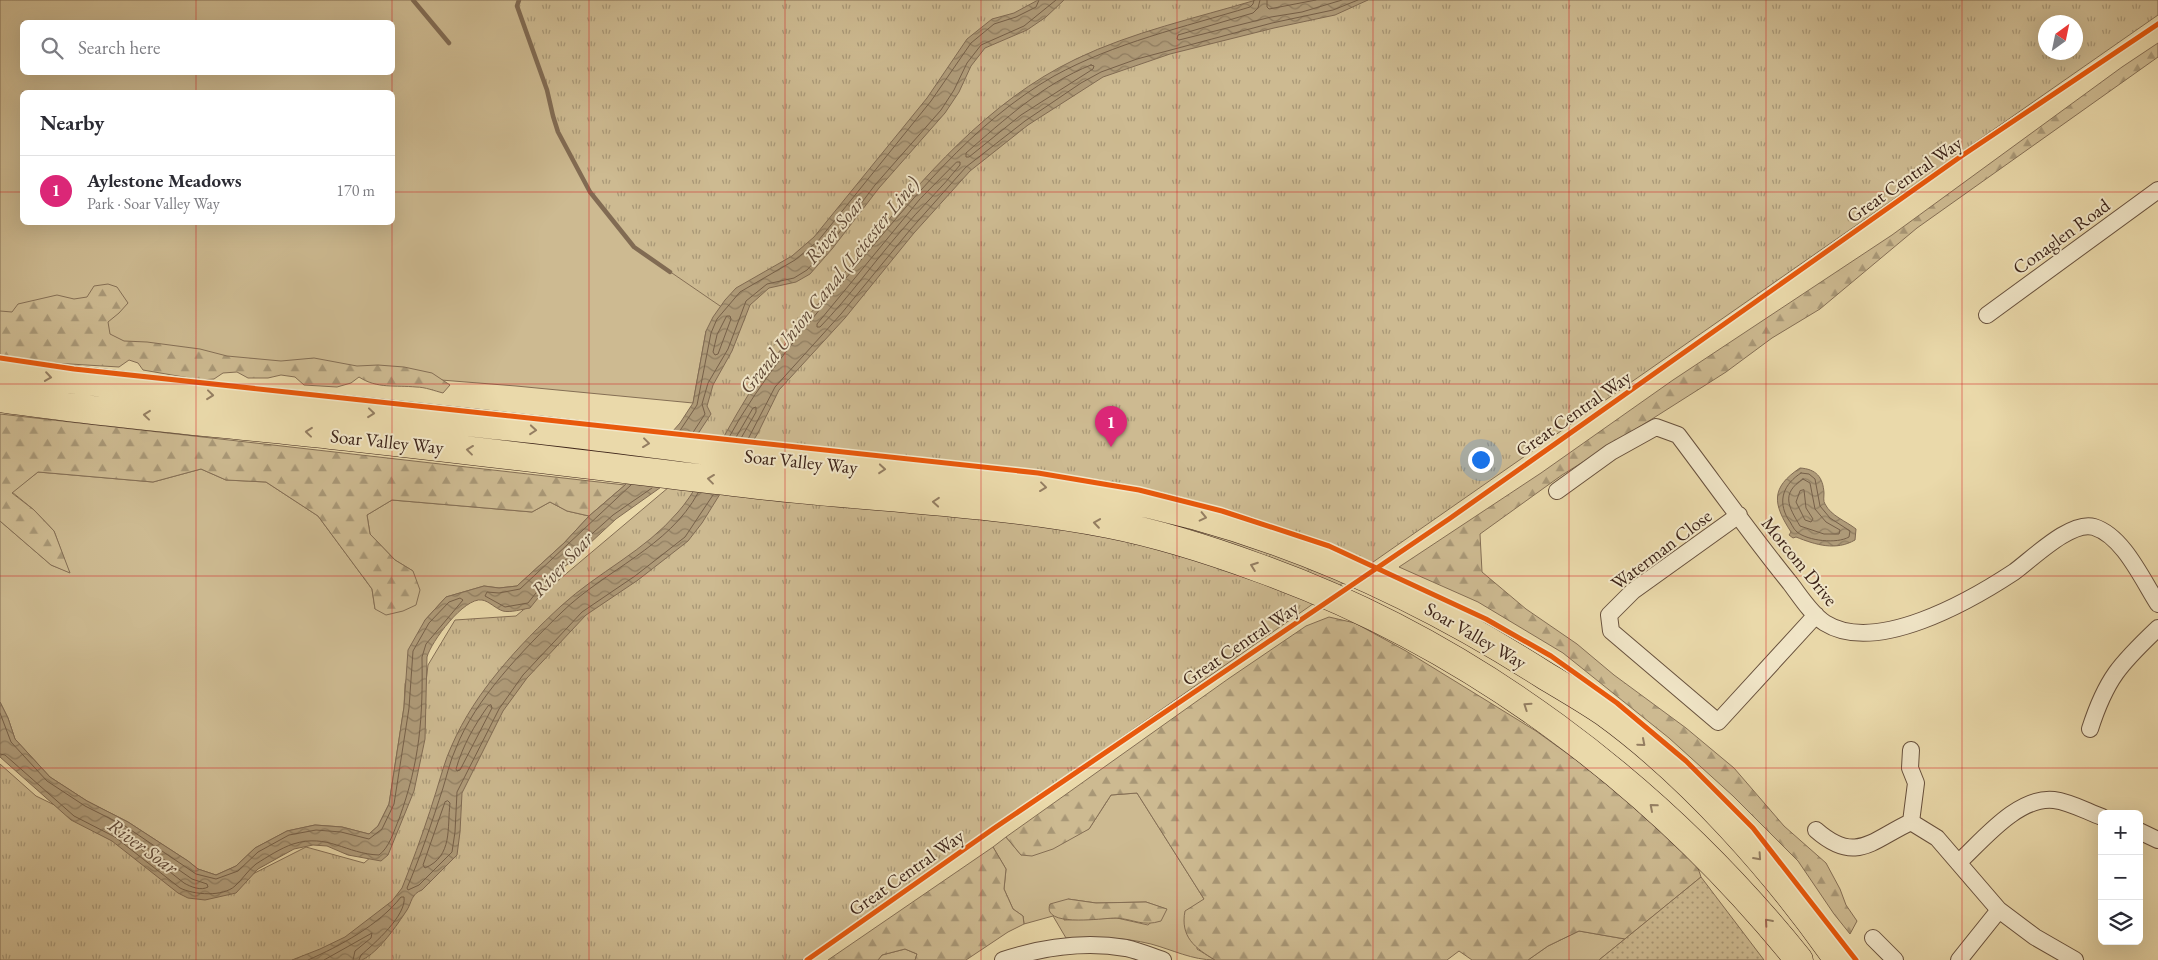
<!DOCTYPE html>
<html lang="en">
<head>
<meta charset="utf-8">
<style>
  :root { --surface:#fff; --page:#f7f7f7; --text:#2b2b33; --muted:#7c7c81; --line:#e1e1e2; --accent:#db2777 }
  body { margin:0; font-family:"EB Garamond",serif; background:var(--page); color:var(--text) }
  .controls { position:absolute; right:15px; bottom:15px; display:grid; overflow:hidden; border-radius:8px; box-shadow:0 5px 20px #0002 }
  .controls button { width:45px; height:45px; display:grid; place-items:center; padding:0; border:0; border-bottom:1px solid var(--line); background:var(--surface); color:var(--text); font:25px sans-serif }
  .compass { position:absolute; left:2038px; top:15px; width:45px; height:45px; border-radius:50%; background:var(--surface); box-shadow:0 5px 20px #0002; rotate:33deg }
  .you { position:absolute; left:1480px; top:459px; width:18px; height:18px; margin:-12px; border:4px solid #fff; border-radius:50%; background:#1a73e8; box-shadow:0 0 0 8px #1a73e833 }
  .badge { display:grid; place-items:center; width:32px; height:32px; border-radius:50%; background:var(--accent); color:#fff; font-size:16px; font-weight:700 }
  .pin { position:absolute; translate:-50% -41px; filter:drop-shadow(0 1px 2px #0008) }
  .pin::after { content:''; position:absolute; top:26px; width:18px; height:15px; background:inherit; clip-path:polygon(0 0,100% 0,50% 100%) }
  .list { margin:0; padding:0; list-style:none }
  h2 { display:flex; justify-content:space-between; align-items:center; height:65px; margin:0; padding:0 20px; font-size:21px }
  h2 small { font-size:16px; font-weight:400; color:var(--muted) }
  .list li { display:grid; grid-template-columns:32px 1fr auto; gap:15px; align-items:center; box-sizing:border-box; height:70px; padding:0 20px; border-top:1px solid var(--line) }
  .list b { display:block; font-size:19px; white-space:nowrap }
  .list p { margin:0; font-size:16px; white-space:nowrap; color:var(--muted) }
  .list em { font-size:16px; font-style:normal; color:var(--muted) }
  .icon { flex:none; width:28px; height:28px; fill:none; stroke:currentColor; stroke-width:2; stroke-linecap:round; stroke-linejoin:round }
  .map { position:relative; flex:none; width:2158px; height:960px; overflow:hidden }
  .search { position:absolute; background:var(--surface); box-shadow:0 5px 20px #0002; left:20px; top:20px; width:375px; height:55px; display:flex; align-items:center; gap:12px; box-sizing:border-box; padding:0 18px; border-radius:8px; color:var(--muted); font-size:19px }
  .panel { position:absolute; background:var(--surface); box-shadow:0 5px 20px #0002; left:20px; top:90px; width:375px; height:135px; border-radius:8px }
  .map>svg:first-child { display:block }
</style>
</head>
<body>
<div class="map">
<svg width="2158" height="960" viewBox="0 0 2158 960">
  <defs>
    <pattern id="forest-firs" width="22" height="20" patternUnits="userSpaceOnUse" patternTransform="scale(1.25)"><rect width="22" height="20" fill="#cdba91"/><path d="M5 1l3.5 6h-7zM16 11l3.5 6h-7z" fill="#a89776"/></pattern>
    <pattern id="park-tufts" width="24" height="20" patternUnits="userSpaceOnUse" patternTransform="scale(1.25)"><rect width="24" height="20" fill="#cdba91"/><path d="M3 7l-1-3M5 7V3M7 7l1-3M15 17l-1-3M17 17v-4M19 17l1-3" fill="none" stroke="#a89776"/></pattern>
    <pattern id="garden-dots" width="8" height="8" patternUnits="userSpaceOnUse" patternTransform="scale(1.25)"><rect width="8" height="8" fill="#cdba91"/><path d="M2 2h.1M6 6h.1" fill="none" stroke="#a89776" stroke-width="1.8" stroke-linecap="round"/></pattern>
    <pattern id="water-waves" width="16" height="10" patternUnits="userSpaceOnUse" patternTransform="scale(1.25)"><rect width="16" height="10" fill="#af9b79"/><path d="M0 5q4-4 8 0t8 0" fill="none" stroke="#907e62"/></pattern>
  </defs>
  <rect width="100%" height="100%" fill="#ead9aa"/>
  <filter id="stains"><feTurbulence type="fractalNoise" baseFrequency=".004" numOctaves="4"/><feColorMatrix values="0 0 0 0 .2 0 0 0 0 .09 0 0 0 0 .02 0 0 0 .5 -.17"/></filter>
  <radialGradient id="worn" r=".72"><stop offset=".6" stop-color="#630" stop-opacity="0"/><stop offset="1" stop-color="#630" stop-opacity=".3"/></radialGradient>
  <path fill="#cdba91" stroke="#856f55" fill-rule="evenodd" d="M0,0H1038L706,331L693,403L516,386L291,368L0,331ZM22,22H392V72H22ZM22,92H392V222H22Z
    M201,469L226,480L266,482L318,516L372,589L375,609L413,571L395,560L370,534L367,515L392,500L532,512L550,502L567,511L589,516L564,543L517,586L499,588L484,586L446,597L425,620L405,684L404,707L389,804L378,826L369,834L342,827L315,825L287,831L255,848L236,866L216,875L198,869L188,861L128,822L87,801L50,777L15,739L8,718L0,702V521L51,565L69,572L54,531L34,510L12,492L38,472L153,482Z
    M1137,793L1204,899L1197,949L1215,960C1192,960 1173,950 1151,944C1123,937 1095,937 1066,938L1053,916L1024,924L1023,916L1013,909L1004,889L1006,869L993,847L1006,837L1021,855L1089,829L1111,795ZM1068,899L1096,903L1146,902L1166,909L1148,925L1117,918L1064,920Z
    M1579,931L1625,939L1599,960H1528L1548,946Z
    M905,949L917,954L915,960H878L882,955Z"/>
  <path fill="url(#forest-firs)" stroke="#856f55" d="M2158,43V57L1917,228L1820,309L1772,338L1726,372L1652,419L1562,475L1480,534L1482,572L1526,609L1577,644L1614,675L1686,728L1734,768L1784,826L1826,863L1840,889L1846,905L1857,921L1850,934L1834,914L1798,861L1733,796L1669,738L1563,653L1478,602L1399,567L1541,473L1673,380L1892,235L2122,67Z
    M108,284L117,287L128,303L119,313L108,322L110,334L124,341L147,342L200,349L227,356L281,361L314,358L357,366L378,365L404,367L432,373L450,385L443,393C435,391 425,387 416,387C396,385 377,389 359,377L351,383L337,387L304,385L295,377L281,375L268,378H248L237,372L223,373L214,379L201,380L143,370L138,363L129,360L119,367L54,363L0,355V311L12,312L18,304L57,295L74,299L87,297L94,286Z
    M0,414L625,485L589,516L567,511L550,502L532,512L392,500L367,515L370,534L395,560L413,571L420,590L416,605L403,611L386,615L375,609L372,589L318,516L266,482L226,480L201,469L153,482L38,472L12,493L34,510L54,531L70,573L51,565L0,521Z
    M1329,617L1355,623L1406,651L1536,731L1604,780L1697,865L1701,877L1625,939L1579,931L1548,946L1528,960H1472L1459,951L1447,960H1215C1195,948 1180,937 1185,911L1204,899L1137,793L1111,795L1089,829L1053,849L1032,856L1021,855L1006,837L1228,679L1306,626Z
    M993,847L1006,869L1004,889L1013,909L1023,916L1024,924L1008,932L966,960H915L917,954L905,949L882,955L878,960H828Z
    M1068,899L1096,903L1146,902L1167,909L1161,921C1142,927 1134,919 1116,918C1103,918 1041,928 1050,904Z"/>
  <path fill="url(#park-tufts)" stroke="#856f55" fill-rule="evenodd" d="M519,0H2158V15L802,960H0V764L36,796L116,835L175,887L235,883L306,847L364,863L392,839L416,766L428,665L455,620L516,616L669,487L723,308L634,247L590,192L558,132L553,116L547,90L517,6ZM2046,22H2076V52H2046Z"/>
  <path fill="url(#garden-dots)" stroke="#856f55" d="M1701,877L1764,960H1599Z"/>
  <path fill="url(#water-waves)" stroke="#816b53" d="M1038,0H1064L1046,17L1027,30L985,48L971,66L959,92L945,113L879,188L832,249L810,274L796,282L769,288L750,305L732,351L713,385L707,406L711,414L664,485L616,519L588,545L576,559L562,568L530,608C523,609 510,613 503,611C496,609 489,601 482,600C464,597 431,642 427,657L425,739L414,791L388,855L381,861L348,855L327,846L313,845L294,849L258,869L236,893L205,900L188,898L178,893L112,841L71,820L0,757V702L8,718L15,739L50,777L87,801L128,822L188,861L198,869L216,875L236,866L255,848L287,831L315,825L342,827L369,834L378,826L389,804L404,707L408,650L425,620L446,597L484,586L499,588L517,586L564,543L589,516L625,485L680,423L693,403L706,331L713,317L725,300L736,288L792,256L814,237L927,98L967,39L992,19L1014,13Z
    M1256,0H1368L1335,15L1274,28L1170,54L1103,77L1028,125L970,171L914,233L845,318L779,390L758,433L702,523L688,541L638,580L586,615L527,678L503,711L462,793L460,832L457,855L422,890C411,894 412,902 407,910C397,925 379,952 362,960C356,960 304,960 292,960L320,949L345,937L392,901L402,888L409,870C419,844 428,818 436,792C441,776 445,760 452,745C475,692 519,645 561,606C598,572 645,551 678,512C694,494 704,472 716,451C730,425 744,401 760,376C792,334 827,294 861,253C922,179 988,101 1076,59C1132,32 1196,18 1256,0Z
    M1800,468C1816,469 1823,477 1824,493C1824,497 1823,501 1825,504C1831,516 1846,521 1856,529L1855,540C1836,551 1816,545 1796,537L1793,538L1789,535L1791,532C1773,504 1770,488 1800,468Z"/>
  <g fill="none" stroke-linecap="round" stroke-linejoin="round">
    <path stroke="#766049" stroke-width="1" d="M1260,0L1258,8L1253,13L1178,35L1177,39L1179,40L1271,17L1302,12L1342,0
      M1267,0V7L1269,9L1316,0
      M1091,65L1094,66L1093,69L1021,115L969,157H966V153C1004,120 1043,84 1091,65Z
      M957,162H960V165C942,188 920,208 901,231C874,262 850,296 820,327H817V324L920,199Z
      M727,316H730L731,319L718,354L715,355L713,352L717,335Z
      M679,432L697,405L711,333L717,319L740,292L795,260L818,241L931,101L971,43L994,24L1016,17L1036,7L1039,0
      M692,434L705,414L702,404L708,383L728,349L746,301L767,284L794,278L807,270L829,246L875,185L941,110L954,90L967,63L981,45L1024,26L1056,0
      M728,439C761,378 807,325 851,272C911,201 972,123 1054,76C1114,43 1184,27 1250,7L1253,4L1254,0
      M735,439L753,408L756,407V412L740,440
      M747,441L775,387L841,314L910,230L966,167L1025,121L1081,83L1101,72L1137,59L1272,23L1333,10L1358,0
      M1801,473L1809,474L1815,479L1820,506L1830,518L1850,531L1849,537C1837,544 1808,541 1797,532C1793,529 1791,522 1788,519C1777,500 1784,484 1801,473Z
      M1803,479L1810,483L1815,509L1826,522L1840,530L1839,534H1824L1800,526C1789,507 1780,494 1803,479Z
      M631,485L520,589L499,593L487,592L485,596L505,607L528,603L559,564L573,555L584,541L613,515L652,488
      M1804,490L1806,508L1813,519L1811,522L1805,520L1796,502L1800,491Z
      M698,493C669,547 605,570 562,612C524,649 475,699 456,748C450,761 447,775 443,788C432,822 421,855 407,888L408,890L419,885L452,852L455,832L457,792L499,709L523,675L582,612L635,576L685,537L713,495
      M491,705L492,708L460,770L457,771L456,769C463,745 474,726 488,706Z
      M0,713L11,742L47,781L85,806L125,826L196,874L216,879L238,871L258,852L289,835L316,830L341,832L369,839L382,829L394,804L409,708L413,651L429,623L449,602L460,598L463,600L426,644L422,657C423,718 420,761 399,819C394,831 389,848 379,855C346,854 328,833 293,844C281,848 267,857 256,864C248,870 242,880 235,886C223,897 194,895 180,888L115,837L74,816L5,755L0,754
      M448,801L450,803C447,828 453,856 425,868L423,865L445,802Z
      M143,845L192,879L207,884L208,887C201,891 191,887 184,883L141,849L140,846Z
      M308,960C340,946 379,925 401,897H404C407,915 374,944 361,955L359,960
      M324,960L372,933L371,938L355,951L353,960"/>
    <path stroke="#816b53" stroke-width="4.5" d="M413,0L449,43
      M519,0L517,6L547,90L553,116L558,132L590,192L634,247L670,272"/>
    <g stroke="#68513d" stroke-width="18">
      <path id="minor" d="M1987,315L2158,190
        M1557,491L1611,452L1656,427L1678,435C1715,484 1751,535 1790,583C1800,596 1811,614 1825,623C1876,655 1970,601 2014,572C2032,559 2071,520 2094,527C2123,536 2142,579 2158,604
        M1739,515L1633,591L1609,615L1611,631L1718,722L1816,615
        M2090,729C2106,679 2120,664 2158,628
        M1911,750L1910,768L1916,783L1911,822L1937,838L1999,910L2035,937L2075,960
        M1816,830C1856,865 1872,840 1911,822
        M2139,831L2158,840
        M1959,862C1983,840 2018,796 2054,800C2070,802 2086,811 2102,817
        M1873,938L1895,960
        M1003,960C1043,947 1084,941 1126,948C1139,951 1151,956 1163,960
        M1959,960L1999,910"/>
    </g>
    <g stroke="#3d2419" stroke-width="29">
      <path id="trunk" d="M0,370C199,397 400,413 600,437C653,443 706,451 760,458C850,468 940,475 1030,486C1057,489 1084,491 1110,496C1266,525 1411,590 1544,675C1564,687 1585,699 1604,712C1691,775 1777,872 1838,960
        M0,398C110,414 221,423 331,435C474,450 616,469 759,485C875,498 994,502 1109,524C1160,534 1210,550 1259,568C1471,644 1658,785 1799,960"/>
    </g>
    <use href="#minor" stroke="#f1e6c8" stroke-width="16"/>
    <use href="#trunk" stroke="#ead9aa" stroke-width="28"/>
    <g stroke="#f1e6c8" stroke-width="8">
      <path id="cycleway" d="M0,358L74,369L1038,473L1139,490L1222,511L1329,546L1486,619L1551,656L1617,703L1686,761L1753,828L1856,960
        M807,960L993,829L1449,519L1960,157L2158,24"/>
    </g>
    <use href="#cycleway" stroke="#e8590c" stroke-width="5"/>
  </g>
  <defs><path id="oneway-chevron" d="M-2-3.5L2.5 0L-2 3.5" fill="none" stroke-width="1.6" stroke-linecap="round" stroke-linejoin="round" transform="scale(1.25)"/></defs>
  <g stroke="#947e62">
    <use href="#oneway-chevron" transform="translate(48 377) rotate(8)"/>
    <use href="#oneway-chevron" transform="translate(210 395) rotate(6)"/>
    <use href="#oneway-chevron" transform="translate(371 413) rotate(6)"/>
    <use href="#oneway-chevron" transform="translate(147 415) rotate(-174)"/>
    <use href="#oneway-chevron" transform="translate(533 430) rotate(5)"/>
    <use href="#oneway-chevron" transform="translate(309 432) rotate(-174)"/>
    <use href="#oneway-chevron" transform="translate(646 443) rotate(7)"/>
    <use href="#oneway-chevron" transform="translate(470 450) rotate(-173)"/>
    <use href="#oneway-chevron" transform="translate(882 469) rotate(5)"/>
    <use href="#oneway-chevron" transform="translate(711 479) rotate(-173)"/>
    <use href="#oneway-chevron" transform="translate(1043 487) rotate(7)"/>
    <use href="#oneway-chevron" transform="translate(936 502) rotate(-175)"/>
    <use href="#oneway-chevron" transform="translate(1203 517) rotate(13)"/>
    <use href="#oneway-chevron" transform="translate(1097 523) rotate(-172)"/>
    <use href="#oneway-chevron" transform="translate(1254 566) rotate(-160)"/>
    <use href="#oneway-chevron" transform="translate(1527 706) rotate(-146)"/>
    <use href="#oneway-chevron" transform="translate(1642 743) rotate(41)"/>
    <use href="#oneway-chevron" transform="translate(1653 807) rotate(-139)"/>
    <use href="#oneway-chevron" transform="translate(1758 857) rotate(48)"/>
    <use href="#oneway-chevron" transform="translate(1768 922) rotate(-131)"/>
  </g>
  <path fill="none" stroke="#d62828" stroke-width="1" stroke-opacity="0.55" d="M196,0V22M392,0V22M589,0V960M785,0V960M981,0V960M1177,0V960M1373,0V960M1569,0V960M1766,0V960M1962,0V960M196,72V92M392,72V92M0,192H22M392,192H2158M196,222V960M392,222V960M0,384H2158M0,576H2158M0,768H2158"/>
  <g text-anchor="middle" stroke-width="4" stroke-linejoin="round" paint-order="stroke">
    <g font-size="19" fill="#3d2419" stroke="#f1e6c8">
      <text transform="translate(1904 179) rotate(-35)" y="7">Great Central Way</text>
      <text transform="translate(2061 236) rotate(-36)" y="7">Conaglen Road</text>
      <text transform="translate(1573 413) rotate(-35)" y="7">Great Central Way</text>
      <text transform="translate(387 441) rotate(6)" y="7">Soar Valley Way</text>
      <text transform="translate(801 461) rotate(6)" y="7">Soar Valley Way</text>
      <text transform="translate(1661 549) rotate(-37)" y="7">Waterman Close</text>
      <text transform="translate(1800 561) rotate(51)" y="7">Morcom Drive</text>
      <text transform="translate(1476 635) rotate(30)" y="7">Soar Valley Way</text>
      <text transform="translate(1240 643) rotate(-34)" y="7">Great Central Way</text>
      <text transform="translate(906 872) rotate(-35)" y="7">Great Central Way</text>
    </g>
    <g font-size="20" font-style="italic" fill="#5f4836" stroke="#f1e6c8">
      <text transform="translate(834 230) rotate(-50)" y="7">River Soar</text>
      <text transform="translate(829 285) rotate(-51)" y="7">Grand Union Canal (Leicester Line)</text>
      <text transform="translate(562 564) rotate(-47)" y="7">River Soar</text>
      <text transform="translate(143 846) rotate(36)" y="7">River Soar</text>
    </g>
  </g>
  <rect width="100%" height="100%" filter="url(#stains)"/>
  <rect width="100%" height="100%" fill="url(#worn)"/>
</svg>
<div class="controls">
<button>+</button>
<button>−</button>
<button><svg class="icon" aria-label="layers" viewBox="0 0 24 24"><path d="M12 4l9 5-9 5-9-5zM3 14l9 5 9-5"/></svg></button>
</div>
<svg class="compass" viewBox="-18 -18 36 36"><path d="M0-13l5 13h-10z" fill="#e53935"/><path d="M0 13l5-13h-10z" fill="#7c7c81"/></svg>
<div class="you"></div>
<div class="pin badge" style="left:1111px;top:447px">1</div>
<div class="search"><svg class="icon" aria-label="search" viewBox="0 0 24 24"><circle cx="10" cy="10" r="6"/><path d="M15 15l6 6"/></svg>Search here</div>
<section class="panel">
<h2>Nearby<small></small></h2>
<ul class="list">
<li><span class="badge">1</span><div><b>Aylestone Meadows</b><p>Park · Soar Valley Way</p></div><em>170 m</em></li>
</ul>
</section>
</div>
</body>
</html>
